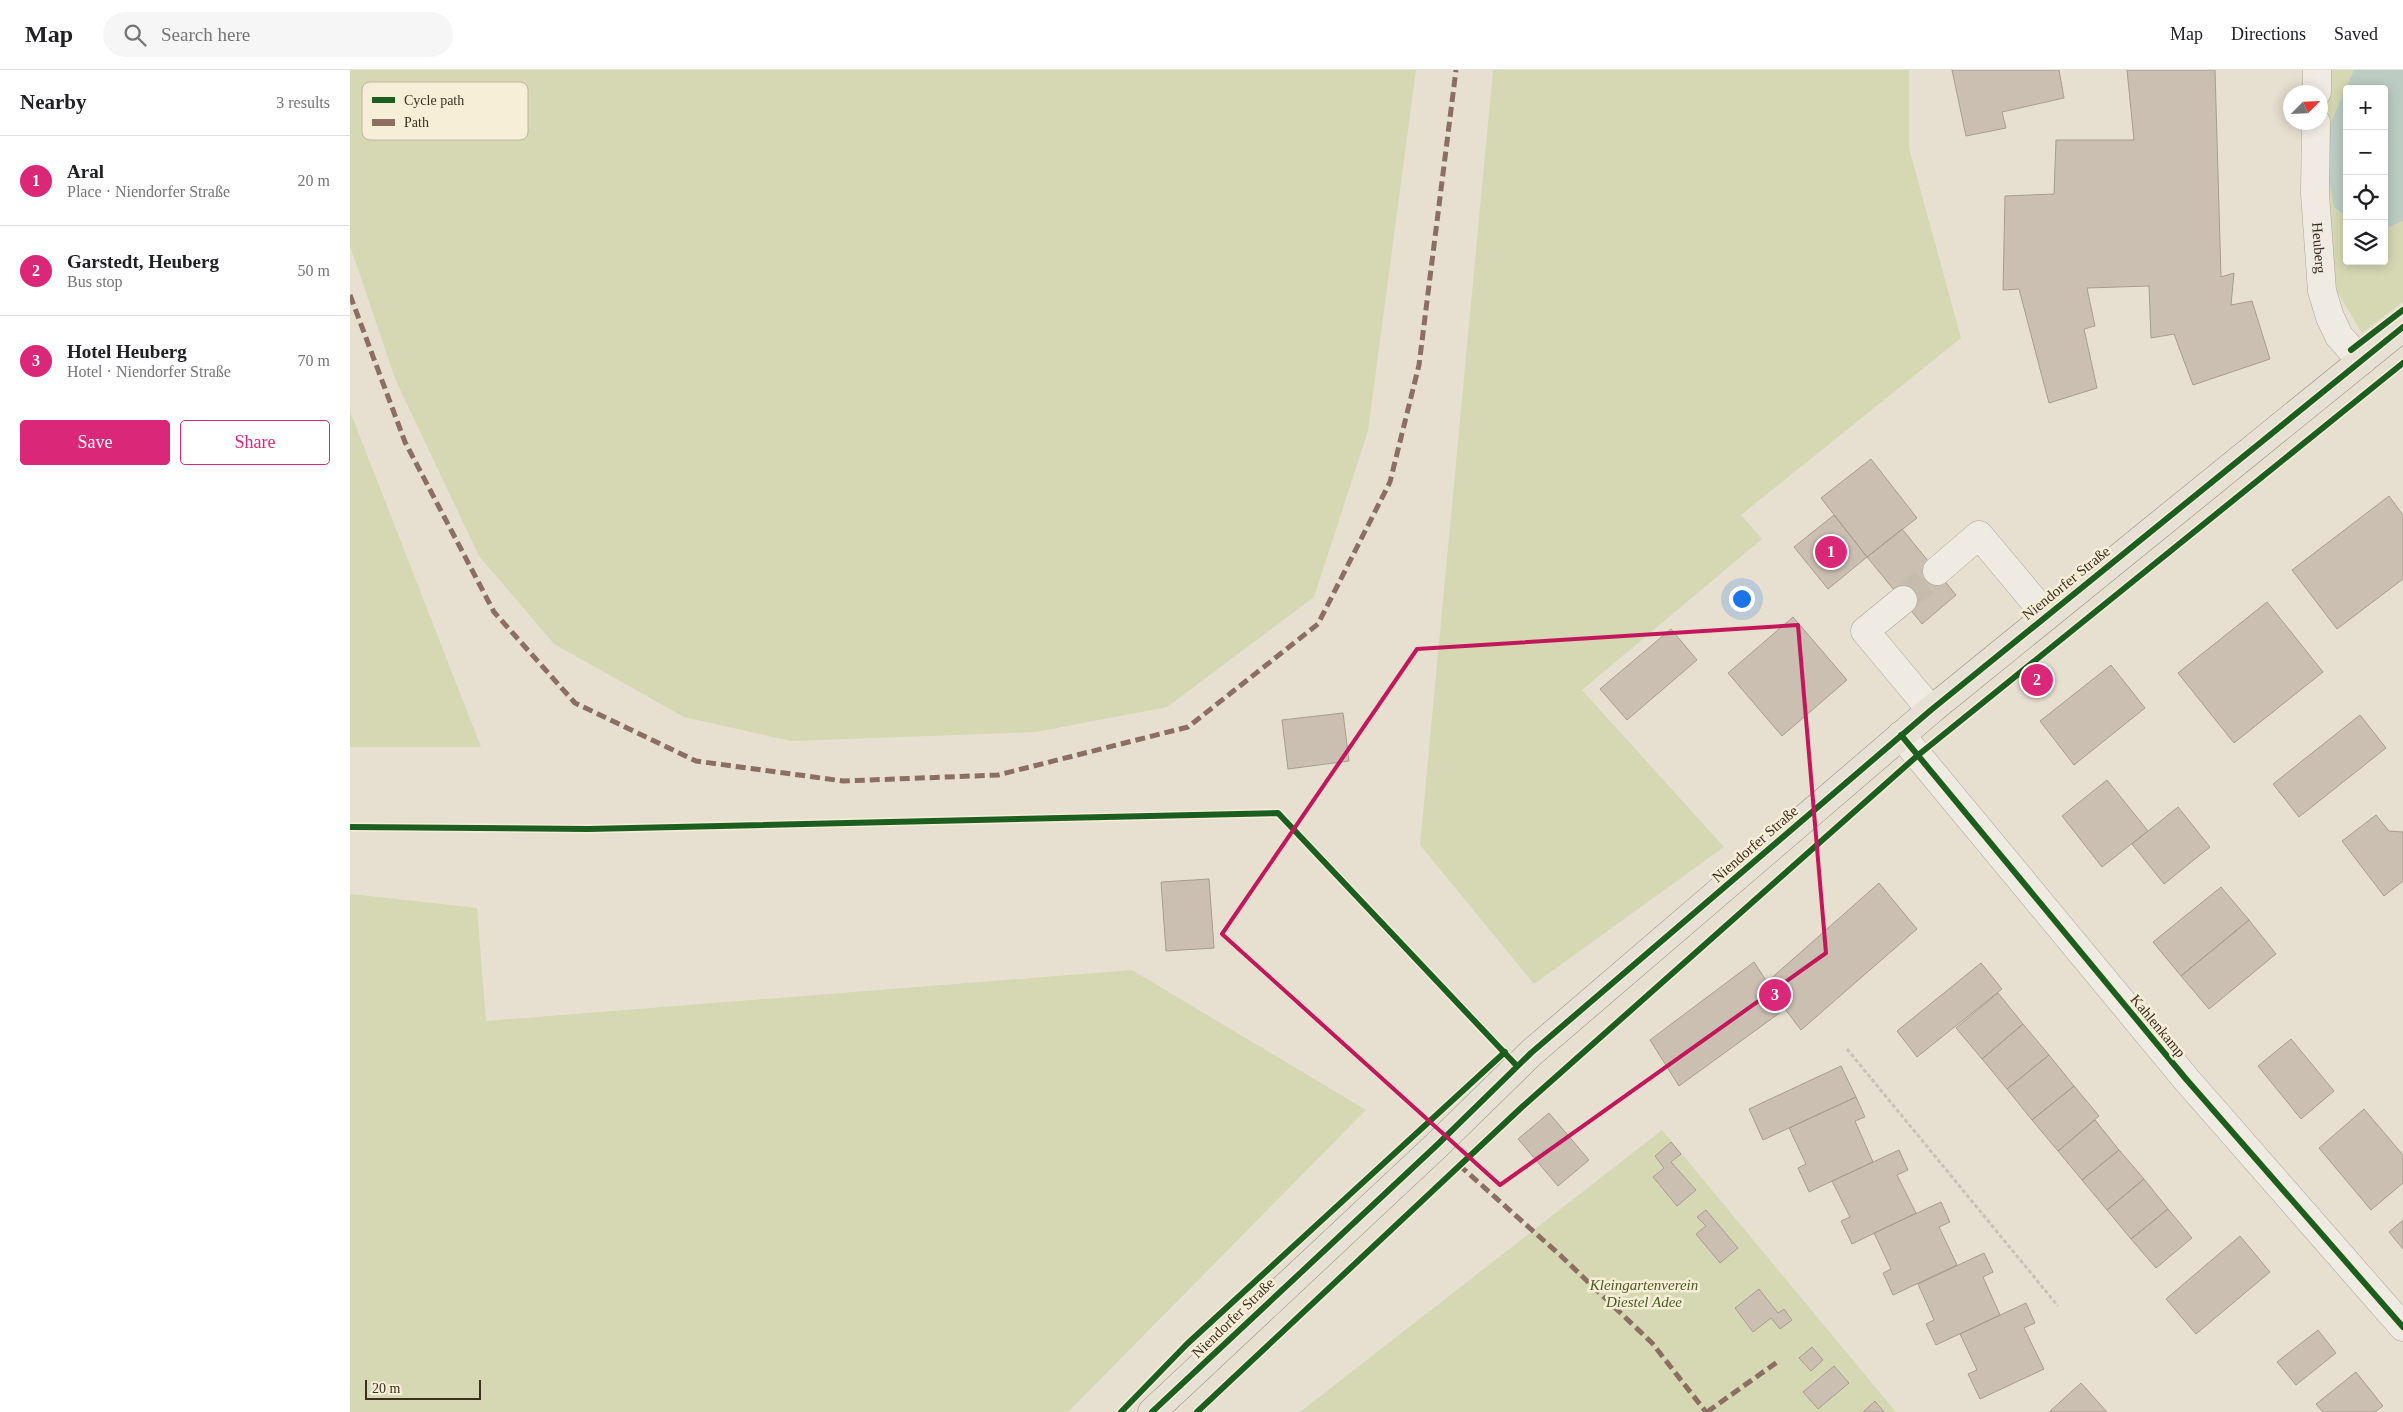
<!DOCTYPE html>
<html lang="en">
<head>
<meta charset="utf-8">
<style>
  :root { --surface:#fff; --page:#f6f6f6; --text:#202124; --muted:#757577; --line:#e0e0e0; --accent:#db2777 }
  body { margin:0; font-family:Georgia,serif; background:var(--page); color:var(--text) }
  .controls { position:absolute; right:15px; top:15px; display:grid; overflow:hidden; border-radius:5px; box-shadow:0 2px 12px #0003 }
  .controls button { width:45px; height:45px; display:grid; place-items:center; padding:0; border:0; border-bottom:1px solid var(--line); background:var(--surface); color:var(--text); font:25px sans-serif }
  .compass { position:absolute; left:1933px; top:15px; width:45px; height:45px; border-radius:50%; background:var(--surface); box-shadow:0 2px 12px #0003; rotate:66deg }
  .scale { position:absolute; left:15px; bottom:12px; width:116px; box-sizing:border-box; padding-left:5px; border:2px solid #3d2e20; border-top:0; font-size:14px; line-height:18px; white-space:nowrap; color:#3d2e20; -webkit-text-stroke:4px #f7eed8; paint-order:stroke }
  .you { position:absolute; left:1391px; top:528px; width:18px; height:18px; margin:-12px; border:4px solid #fff; border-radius:50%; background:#1a73e8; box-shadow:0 0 0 8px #1a73e833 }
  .badge { display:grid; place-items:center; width:32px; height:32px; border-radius:50%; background:var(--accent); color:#fff; font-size:16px; font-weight:700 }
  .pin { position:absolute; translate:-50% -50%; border:2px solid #fff; box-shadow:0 1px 5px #0006 }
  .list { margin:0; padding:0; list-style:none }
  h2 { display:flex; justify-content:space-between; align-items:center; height:65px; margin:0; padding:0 20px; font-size:21px }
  h2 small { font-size:16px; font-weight:400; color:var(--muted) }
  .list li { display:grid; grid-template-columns:32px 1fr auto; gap:15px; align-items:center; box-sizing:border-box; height:90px; padding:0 20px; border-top:1px solid var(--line) }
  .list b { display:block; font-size:19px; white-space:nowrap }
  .list p { margin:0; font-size:16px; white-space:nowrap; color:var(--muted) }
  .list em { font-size:16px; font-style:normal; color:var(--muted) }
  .actions { display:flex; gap:10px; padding:15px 20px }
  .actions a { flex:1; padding:11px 0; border:1px solid var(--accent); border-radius:5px; text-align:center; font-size:18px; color:var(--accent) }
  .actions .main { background:var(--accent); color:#fff }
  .icon { flex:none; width:28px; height:28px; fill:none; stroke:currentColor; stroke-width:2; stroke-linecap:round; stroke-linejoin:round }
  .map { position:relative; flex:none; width:2053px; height:1342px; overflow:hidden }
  header { display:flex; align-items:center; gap:30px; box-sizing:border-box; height:70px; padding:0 25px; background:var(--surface); border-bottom:1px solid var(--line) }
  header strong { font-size:24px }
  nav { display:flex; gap:28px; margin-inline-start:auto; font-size:18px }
  .search { width:350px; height:45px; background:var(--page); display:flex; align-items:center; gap:12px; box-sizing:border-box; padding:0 18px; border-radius:28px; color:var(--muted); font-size:19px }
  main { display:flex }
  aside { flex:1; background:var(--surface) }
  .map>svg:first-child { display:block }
</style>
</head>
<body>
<header>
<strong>Map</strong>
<div class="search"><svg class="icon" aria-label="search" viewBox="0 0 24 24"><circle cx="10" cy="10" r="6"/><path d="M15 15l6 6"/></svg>Search here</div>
<nav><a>Map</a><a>Directions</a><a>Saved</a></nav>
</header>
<main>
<aside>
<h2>Nearby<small>3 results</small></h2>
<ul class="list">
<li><span class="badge">1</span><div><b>Aral</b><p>Place · Niendorfer Straße</p></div><em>20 m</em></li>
<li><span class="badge">2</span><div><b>Garstedt, Heuberg</b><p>Bus stop</p></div><em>50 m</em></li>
<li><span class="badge">3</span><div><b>Hotel Heuberg</b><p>Hotel · Niendorfer Straße</p></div><em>70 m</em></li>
</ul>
<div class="actions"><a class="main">Save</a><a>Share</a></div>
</aside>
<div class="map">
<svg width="2053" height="1342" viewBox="0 0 2053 1342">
  <rect width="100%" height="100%" fill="#e7e0d1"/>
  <path fill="#d6d7b3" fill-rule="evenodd" d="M0,0H1066L1018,361L964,527L817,637L686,662L441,671L334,647L204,574L129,486L46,311L0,176Z
    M1143,0H1559V78L1611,268L1391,445L1412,469L1232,620L1374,777L1184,914L1070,775Z
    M1975,0H2053V232L2012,263L1982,213L1973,124ZM1997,19H2034V191H1997Z
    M0,341L131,677H0Z
    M0,824L127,838L136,951L782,900L1016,1040L718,1342H0Z
    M1312,1060L1546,1342H950Z"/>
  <path fill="#bcccc2" d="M2004,0H2053V151L2034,159V19H1997V147L1984,137L1974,83L1982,50Z"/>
  <path fill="#cbbfb2" stroke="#a89c90" d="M1602,0H1709L1714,28L1652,42L1656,58L1616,66Z
    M1777,0H1865L1871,207L1884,203L1881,235L1902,231L1920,289L1843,315L1824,264L1801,268L1799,216L1737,218L1745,256L1734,259L1747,318L1699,333L1669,219L1653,220L1655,126L1704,124L1706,70H1784Z
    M1521,389L1567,448L1517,487L1471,428Z
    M2039,426L2053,445V509L1987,559L1942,500Z
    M1484,445L1517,487L1478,519L1444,477Z
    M1552,459L1606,525L1572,554L1517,487Z
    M1917,532L1973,602L1884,673L1828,603Z
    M1443,547L1497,610L1432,666L1378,603Z
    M1321,559L1347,590L1277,650L1250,619Z
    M1761,595L1795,638L1724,695L1690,651Z
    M993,643L999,691L938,699L932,650Z
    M2010,645L2036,678L1949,747L1923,714Z
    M1757,710L1798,761L1752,797L1712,746Z
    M1828,737L1860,777L1814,814L1782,774Z
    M2026,745L2039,761L2053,762V811L2034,826L1992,771Z
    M859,809L864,878L816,881L811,812Z
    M1529,813L1567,859L1451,960L1435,939L1329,1016L1300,970L1404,892L1417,912Z
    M1871,817L1899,850L1831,906L1803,872Z
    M1899,850L1926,884L1859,939L1831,906Z
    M1631,893L1652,919L1567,987L1547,961Z
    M1648,923L1673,954L1632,989L1606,958Z
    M1673,954L1699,985L1657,1019L1632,989Z
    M1941,969L1984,1021L1951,1049L1908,996Z
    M1699,985L1724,1016L1682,1050L1657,1019Z
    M1491,996L1506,1027L1413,1070L1399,1039Z
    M1724,1016L1749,1046L1708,1081L1682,1050Z
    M1506,1027L1515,1047L1505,1051L1523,1092L1459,1122L1448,1098L1456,1094L1439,1058Z
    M2014,1039L2053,1085V1113L2021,1140L1969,1078Z
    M1199,1043L1239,1090L1208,1116L1168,1069Z
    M1745,1050L1769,1080L1732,1110L1708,1081Z
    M1321,1072L1331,1084L1321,1092L1346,1120L1327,1136L1303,1107L1314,1098L1305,1086Z
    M1549,1080L1558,1100L1547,1105L1566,1143L1502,1174L1491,1151L1500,1147L1482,1111Z
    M1769,1080L1794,1109L1757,1140L1732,1110Z
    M1794,1109L1818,1139L1781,1169L1757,1140Z
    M1591,1132L1600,1152L1589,1157L1607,1195L1543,1225L1533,1203L1541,1199L1524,1163Z
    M1818,1139L1842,1168L1806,1198L1781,1169Z
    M1356,1140L1388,1178L1370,1193L1346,1164L1356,1156L1347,1147Z
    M2053,1150V1179L2039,1162Z
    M1890,1166L1920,1202L1846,1264L1816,1229Z
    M1634,1183L1643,1202L1633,1207L1650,1245L1586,1275L1576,1254L1584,1250L1568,1214Z
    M1409,1219L1428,1243L1434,1239L1442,1250L1430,1259L1421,1248L1403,1262L1385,1238Z
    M1676,1233L1685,1253L1674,1258L1694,1299L1630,1329L1618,1304L1627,1300L1610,1264Z
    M1968,1260L1986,1283L1946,1315L1927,1292Z
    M1462,1277L1473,1290L1461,1301L1449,1288Z
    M1484,1296L1499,1313L1468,1339L1453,1322Z
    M2006,1302L2033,1336L2025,1342H1973L1966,1334Z
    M1731,1313L1757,1342H1699Z
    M1525,1331L1534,1342H1513Z"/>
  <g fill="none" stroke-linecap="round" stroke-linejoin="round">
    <path stroke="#c5bcae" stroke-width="28" stroke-dasharray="28 14" stroke-linecap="butt" d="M1553,530L1587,501"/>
    <g stroke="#ada599" stroke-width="29">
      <g id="minor">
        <path d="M1967,22V0"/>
        <path id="s1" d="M1966,52L1965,124L1972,221L1980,247L1989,266L2011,291"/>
        <path d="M1587,501L1629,465L1696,545"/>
        <path d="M1553,530L1515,561L1581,640"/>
        <path d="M1551,665L1836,1009L2053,1257"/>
      </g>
    </g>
    <g stroke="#928b80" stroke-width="29">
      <path id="major" d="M802,1342L1087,1075L1181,983L1581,640L2053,257"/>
    </g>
    <path stroke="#c8c2b9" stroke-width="3" stroke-dasharray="4 2.5" stroke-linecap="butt" d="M1497,979L1708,1236"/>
    <use href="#minor" stroke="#efebe3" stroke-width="28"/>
    <use href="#major" stroke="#e6e1d4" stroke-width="28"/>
    <path stroke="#8d6e63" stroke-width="5" stroke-dasharray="10 5" stroke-linecap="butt" d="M0,225L55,372L144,542L225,633L346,691L493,711L648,705L838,657L968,554L1040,412L1069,295L1106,0
      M1109,1095L1210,1185L1302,1273L1356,1342
      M1357,1342L1430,1290"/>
    <g stroke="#f7eed8" stroke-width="9">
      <path id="cycleway" d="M2001,280L2053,240
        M1551,665L1836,1009L2053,1257
        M0,757L238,759L928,743L1167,996
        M771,1342L837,1274L1155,982
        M802,1342L1087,1075L1181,983L1581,640L2053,257
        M847,1342L1172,1037L1567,686L2053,293"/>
    </g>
    <use href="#cycleway" stroke="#1b5e20" stroke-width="6"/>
  </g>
  <path fill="none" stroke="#c2185b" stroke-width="4" stroke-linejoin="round" d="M1448,555L1476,883L1150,1115L872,864L1067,579Z"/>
  <g text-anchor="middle" stroke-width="5" stroke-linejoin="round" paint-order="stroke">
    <g font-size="15" fill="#3d2e20" stroke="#f7eed8">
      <text dy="5" stroke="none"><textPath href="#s1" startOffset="126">Heuberg</textPath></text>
      <text transform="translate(1716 513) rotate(-39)" y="5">Niendorfer Straße</text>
      <text transform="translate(1405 774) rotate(-41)" y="5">Niendorfer Straße</text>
      <text transform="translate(1808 956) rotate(50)" y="5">Kahlenkamp</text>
      <text transform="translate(883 1248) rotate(-44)" y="5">Niendorfer Straße</text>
    </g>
    <g font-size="15" font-style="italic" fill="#4d5a26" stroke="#f7eed8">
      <text x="1294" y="1220">Kleingartenverein<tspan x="1294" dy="17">Diestel Adee</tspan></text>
    </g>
  </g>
  <rect x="12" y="12" width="166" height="58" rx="8" fill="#f7eed8" stroke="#bfb4a1" stroke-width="1"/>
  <rect x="22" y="27" width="23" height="6" fill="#1b5e20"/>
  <rect x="22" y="49" width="23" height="7" fill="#8d6e63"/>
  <g font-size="14" fill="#3d2e20">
    <text x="54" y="35">Cycle path</text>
    <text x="54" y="57">Path</text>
  </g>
</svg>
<div class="controls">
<button>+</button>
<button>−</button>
<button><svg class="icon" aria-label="locate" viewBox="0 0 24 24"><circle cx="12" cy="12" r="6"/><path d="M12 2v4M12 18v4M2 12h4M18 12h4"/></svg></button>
<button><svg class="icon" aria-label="layers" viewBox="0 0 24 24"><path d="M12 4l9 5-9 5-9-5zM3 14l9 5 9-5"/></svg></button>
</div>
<svg class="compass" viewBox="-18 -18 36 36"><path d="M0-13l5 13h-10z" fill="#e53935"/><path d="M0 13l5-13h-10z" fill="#757577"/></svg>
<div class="scale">20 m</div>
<div class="you"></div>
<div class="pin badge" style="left:1481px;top:482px">1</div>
<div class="pin badge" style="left:1687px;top:610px">2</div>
<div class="pin badge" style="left:1425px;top:925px">3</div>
</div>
</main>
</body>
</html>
